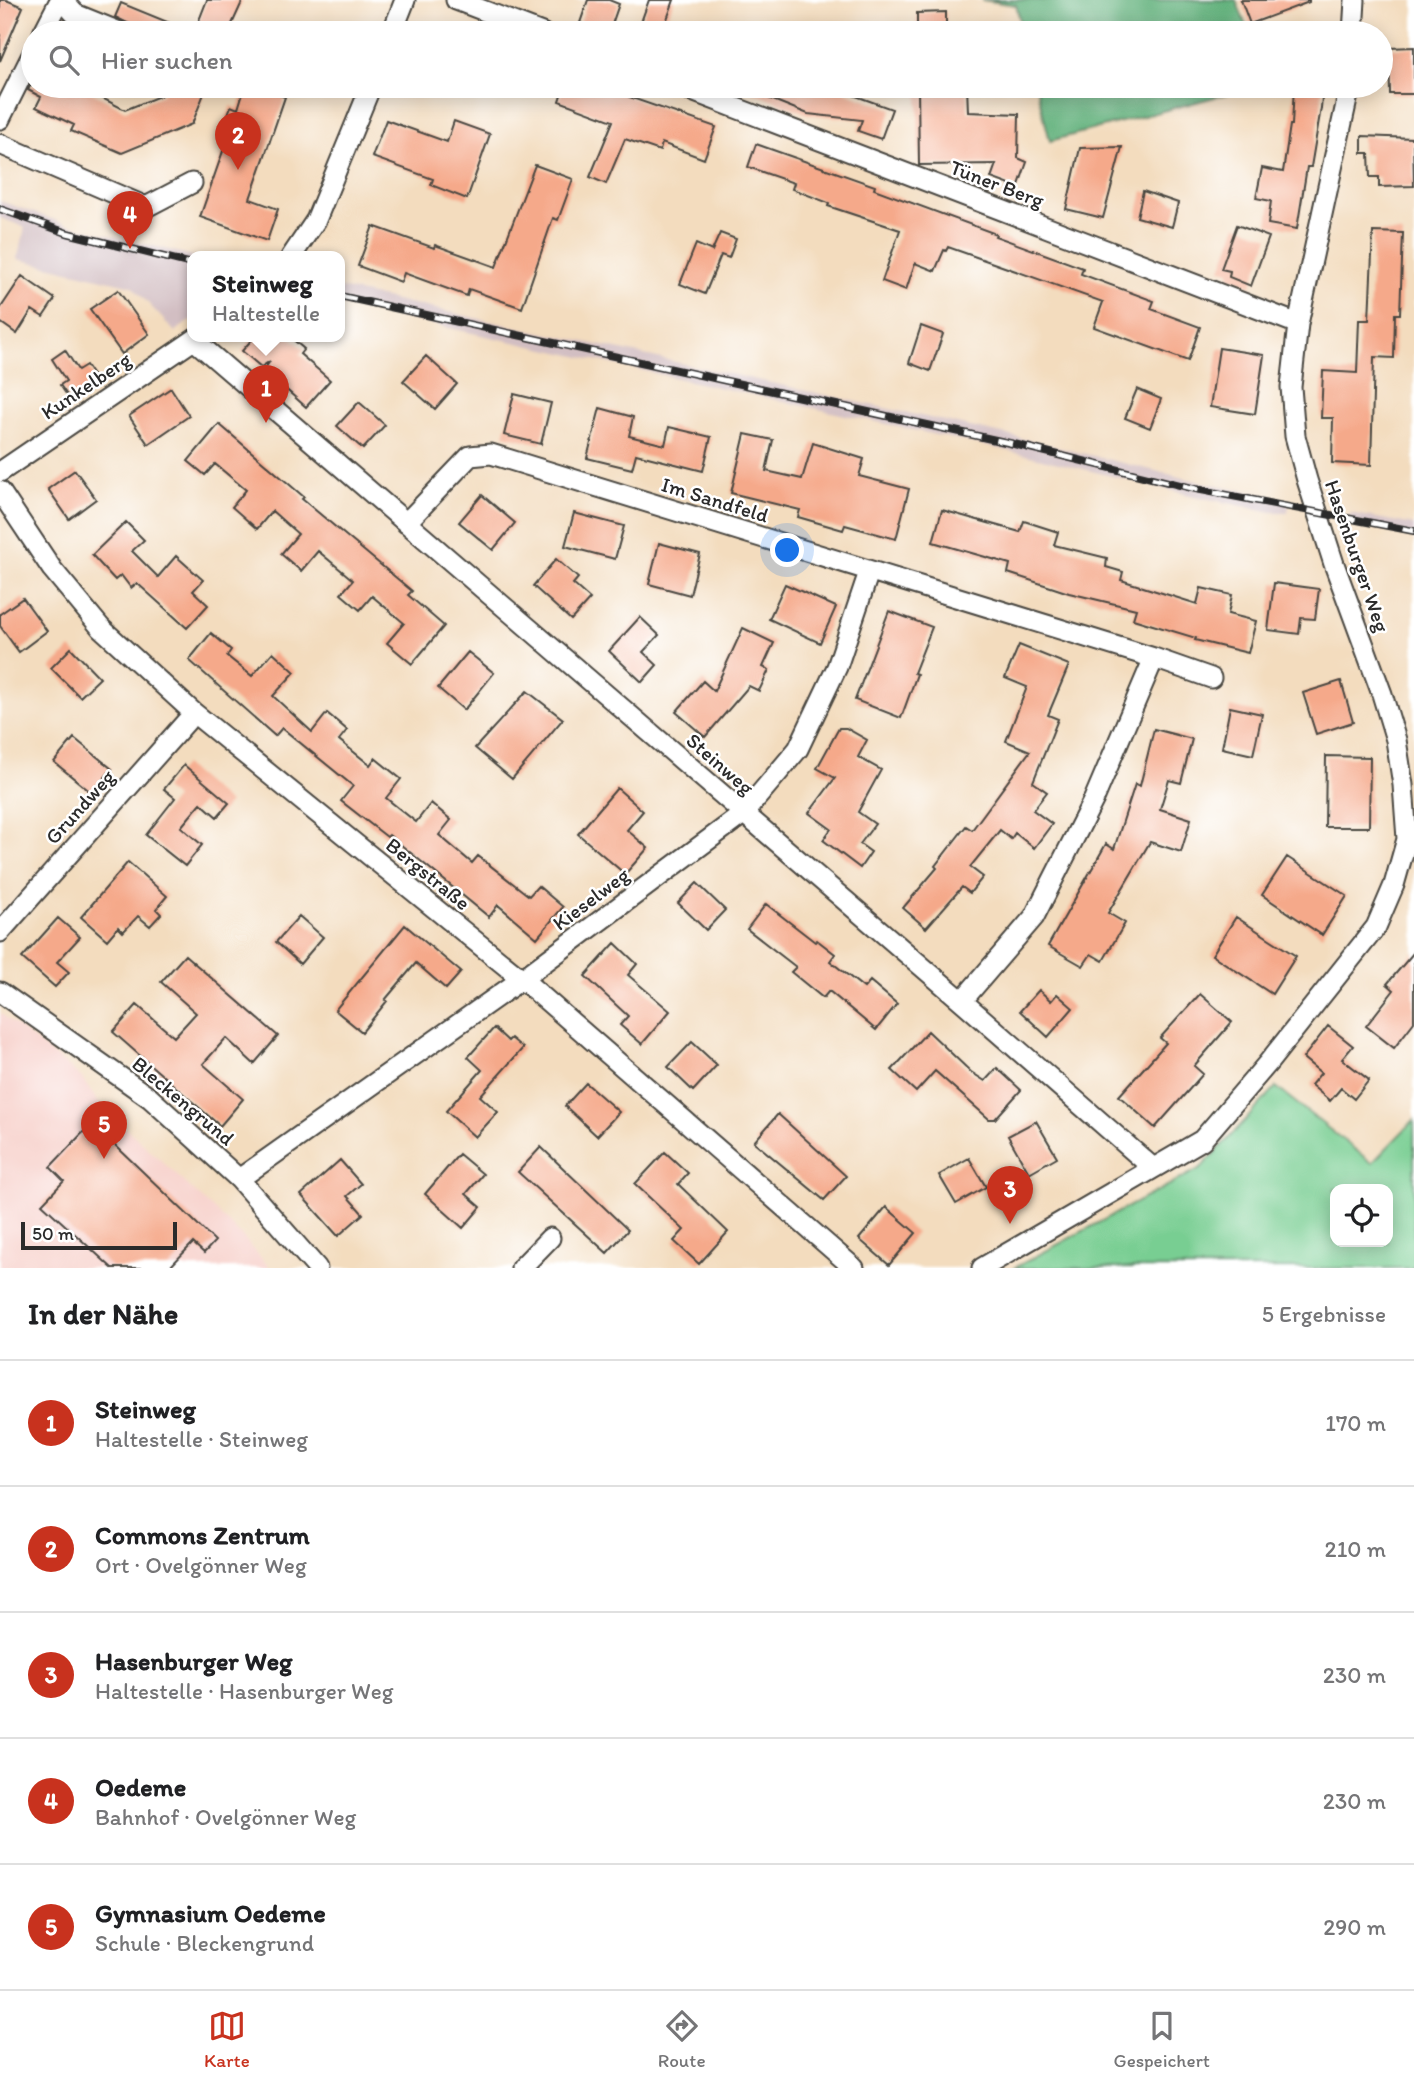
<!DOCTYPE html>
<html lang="de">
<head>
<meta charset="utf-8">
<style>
  :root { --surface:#fff; --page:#f6f6f6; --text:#202124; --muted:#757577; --line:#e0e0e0; --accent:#c8321e }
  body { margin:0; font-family:Itim,sans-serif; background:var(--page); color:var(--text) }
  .controls { position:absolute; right:21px; bottom:21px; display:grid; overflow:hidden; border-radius:14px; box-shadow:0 4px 18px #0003 }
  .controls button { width:63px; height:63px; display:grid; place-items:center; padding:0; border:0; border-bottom:2px solid var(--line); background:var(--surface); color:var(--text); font:35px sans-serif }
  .scale { position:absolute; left:21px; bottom:18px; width:156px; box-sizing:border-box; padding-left:7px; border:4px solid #2b2b2b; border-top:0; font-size:19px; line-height:24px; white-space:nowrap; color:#2b2b2b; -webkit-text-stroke:5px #fff; paint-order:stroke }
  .you { position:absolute; left:788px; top:551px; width:24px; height:24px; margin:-18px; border:5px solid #fff; border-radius:50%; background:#1a73e8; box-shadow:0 0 0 10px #1a73e833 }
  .badge { display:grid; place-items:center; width:46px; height:46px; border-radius:50%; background:var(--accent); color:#fff; font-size:23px; font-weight:700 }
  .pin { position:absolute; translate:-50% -58px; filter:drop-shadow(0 2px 4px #0008) }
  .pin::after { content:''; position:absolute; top:37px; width:24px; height:21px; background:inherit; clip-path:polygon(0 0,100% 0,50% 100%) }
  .popup { position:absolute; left:187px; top:251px; width:158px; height:91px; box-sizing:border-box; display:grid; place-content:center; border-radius:14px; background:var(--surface); filter:drop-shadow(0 2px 5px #0005); font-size:23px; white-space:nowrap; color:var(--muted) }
  .popup b { font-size:26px; color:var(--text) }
  .popup::after { content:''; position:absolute; left:50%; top:100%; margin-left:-14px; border:14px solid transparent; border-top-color:var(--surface) }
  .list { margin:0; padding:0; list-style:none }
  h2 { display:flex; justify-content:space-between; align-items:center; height:91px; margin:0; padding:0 28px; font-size:30px }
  h2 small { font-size:23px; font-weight:400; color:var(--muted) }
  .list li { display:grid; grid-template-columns:46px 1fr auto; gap:21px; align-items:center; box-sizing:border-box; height:126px; padding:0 28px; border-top:2px solid var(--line) }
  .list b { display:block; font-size:26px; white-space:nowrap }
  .list p { margin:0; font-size:23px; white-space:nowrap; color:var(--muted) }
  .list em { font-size:23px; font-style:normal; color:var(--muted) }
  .icon { flex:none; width:38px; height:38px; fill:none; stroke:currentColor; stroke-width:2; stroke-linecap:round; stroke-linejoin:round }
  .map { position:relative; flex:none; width:1414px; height:1268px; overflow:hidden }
  .search { position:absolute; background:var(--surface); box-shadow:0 4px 18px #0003; left:21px; right:21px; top:21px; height:77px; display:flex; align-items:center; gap:18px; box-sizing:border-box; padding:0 24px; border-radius:38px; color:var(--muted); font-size:26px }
  .sheet { height:721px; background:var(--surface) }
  nav { display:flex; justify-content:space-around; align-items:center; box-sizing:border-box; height:98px; border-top:2px solid var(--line); background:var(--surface); font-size:19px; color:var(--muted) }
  nav a { display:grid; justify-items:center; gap:4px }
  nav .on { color:var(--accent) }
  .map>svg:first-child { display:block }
</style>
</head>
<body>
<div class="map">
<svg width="1414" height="1268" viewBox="0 0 1414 1268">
  <rect width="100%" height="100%" fill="#fff"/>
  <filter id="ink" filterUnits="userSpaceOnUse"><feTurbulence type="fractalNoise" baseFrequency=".0143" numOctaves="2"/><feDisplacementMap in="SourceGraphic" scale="14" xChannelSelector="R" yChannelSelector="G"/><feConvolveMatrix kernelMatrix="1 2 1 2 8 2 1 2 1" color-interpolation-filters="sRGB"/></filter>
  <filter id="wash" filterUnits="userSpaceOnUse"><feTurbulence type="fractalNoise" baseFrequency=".00686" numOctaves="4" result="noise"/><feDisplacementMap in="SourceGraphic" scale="28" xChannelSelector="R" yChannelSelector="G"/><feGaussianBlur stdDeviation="1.57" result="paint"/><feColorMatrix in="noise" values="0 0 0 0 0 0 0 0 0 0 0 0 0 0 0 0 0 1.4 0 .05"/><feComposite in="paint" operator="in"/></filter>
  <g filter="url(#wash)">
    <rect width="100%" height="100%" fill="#f3dcbe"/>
    <path fill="#f7d0ca" d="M0,1013L81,1077L98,1102L241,1235L270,1268H0Z"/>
    <path fill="#d2bec2" d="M0,201L69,225L197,257H192V319L175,332L132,286L18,259L25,227L0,218Z
      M340,288L1016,437L1197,481L1275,497L1289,503L1288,512H1272L1194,496L1013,452L340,304Z
      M1350,513L1414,525V537L1348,522Z"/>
    <path fill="#78ce92" stroke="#527c5e" stroke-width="2" fill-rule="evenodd" d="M1276,1087L1372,1163L1414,1120V1268H1014L1201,1168ZM1335,1189H1388V1242H1335Z"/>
    <path fill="#62b17c" stroke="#466e54" stroke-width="2" d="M982,0H1236L1249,33H1023L1016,5Z
      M1036,86H1245L1241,90L1050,141Z"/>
    <g id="blocks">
      <path fill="#f5a98a" d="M0,0H6L23,7L0,61Z
        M207,0H243L228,33H148L115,17L121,3L194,33Z
        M588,0H609L619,4L609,33L580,23Z
        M649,0H674L662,33L640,25Z
        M1241,0H1309V2L1250,24Z
        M946,12V33H917V13Z
        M1414,47V94H1390L1389,48Z
        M30,86H79L125,110L162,95L166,86H207L192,124L122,153L71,131L74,125L36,107L41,97L28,90Z
        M245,86H254L285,97L250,199L278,209L267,241L200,217L230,131L223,128L231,106L238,109Z
        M564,86H609L630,94L629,97L716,127L704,159L662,143L660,151L625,139L606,184L590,177L613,121L559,101Z
        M738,86H846L845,92L892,109L881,139L858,131L862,120L808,114Z
        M918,86H967L968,112L1019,114L1018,158L1027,162L1018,188L991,178L996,164L919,165Z
        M1294,86H1323L1321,108L1311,167H1307L1297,229L1268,224L1271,201L1256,198L1262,168L1283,172L1290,125H1292Z
        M386,120L447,142L454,121L490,134L467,199L431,185L433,179L372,157Z
        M1362,136L1413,138L1414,186L1379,187V177H1370L1369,153H1362Z
        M756,144L875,186L874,189L996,234L995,236L1083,268L1081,274L1154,301L1151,309L1200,327L1188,361L1094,327L1103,302L948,247L946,251L944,250L935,271L915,263L906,290L882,281L900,230L828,206L829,203L792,189L794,183L748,167Z
        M1122,147L1103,218L1066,209L1080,148Z
        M535,165L573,179L558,220L553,218L522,308L469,289L467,296L404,273L401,282L358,266L373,226L434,248L435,245L496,267Z
        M1143,191L1178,203L1172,227L1137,217Z
        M1237,225L1269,237L1251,286L1229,277L1230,271L1221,269Z
        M1373,232L1403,233L1400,314H1395L1394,358L1374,357L1371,465L1332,463L1333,418H1321L1323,371L1357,373L1359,320H1369Z
        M720,233L736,239L729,258L721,255L705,294L680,284L696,244L712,251Z
        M22,276L55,299L43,317L32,310L17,334L0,322V309Z
        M118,290L149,334L122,354L90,309Z
        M921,326L943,334L930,371L909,363Z
        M254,337H260L270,346L278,337H290L304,349L300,354L330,380L306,407L264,370L270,361L261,367L242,351Z
        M1219,348L1264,355L1255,414L1210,407Z
        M65,350L78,370L86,365L98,383L71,401L60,385L66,381L52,359Z
        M426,356L457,384L435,409L403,381Z
        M171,388L189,416L148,444L129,416Z
        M1137,389L1161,399L1150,428L1125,418Z
        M514,394L551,403L541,444L504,435Z
        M359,402L385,425L363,449L337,426Z
        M600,408L633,417L629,436L665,445L669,427L711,437L703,471L636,454L632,469L587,458Z
        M219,424L304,497L302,499L412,591L408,595L444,626L412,664L387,643L404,623L372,596L360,610L341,594L353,580L318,551L301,571L281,554L298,534L272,511L257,529L232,507L246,490L215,464L205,475L188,461Z
        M745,434L773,440L766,471L802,479L813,443L864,459L859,476L909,489L896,539L845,525L843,530L798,517L800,510L731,493Z
        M75,470L96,499L69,519L48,489Z
        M482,495L515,523L493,550L459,522Z
        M942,510L1020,532L1024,521L1058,532L1054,545L1107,558L1106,567L1123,572L1121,580L1197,604L1201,588L1232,595L1228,614L1256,621L1248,653L1195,640L1196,638L1133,619L1136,609L1069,593L1008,573L1010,564L933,542Z
        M574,513L624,526L615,559L565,546Z
        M126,522L144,540L132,551L158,577L176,556L203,580L193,591L208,605L187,628L137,583L131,588L121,575L115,580L92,555Z
        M659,543L700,554L690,595L649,584Z
        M556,559L578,578L573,584L590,599L571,620L533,586Z
        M1274,583L1319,589L1315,619L1301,618L1299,634L1268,630Z
        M785,584L836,607L820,643L769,619Z
        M23,598L47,631L19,652L0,626V614Z
        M889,611L932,627L914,673L917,674L901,718L855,700Z
        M640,617L659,635L643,652L657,665L642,682L609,651Z
        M743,628L774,643L763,667L769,670L759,691L749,686L705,737L676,712L703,681L714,691Z
        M211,633L231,650L227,656L252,676L273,652L295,672L273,696L312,732L327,713L347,730L339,740L370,765L375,758L401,779L386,798L416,822L431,803L451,820L439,835L472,863L478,856L529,896L538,886L563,907L537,938L498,905L489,917L389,835L387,837L341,801L353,786L282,728L275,736L189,660Z
        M1019,645L1069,665L1048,715L1058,719L1033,782L1047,792L1033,810L1052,824L1034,848L1015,833L1011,839L1000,830L970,867L983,877L970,893L962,887L926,928L903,908L937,868L935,866L966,826L972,830L1030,751L1006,741L1027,687L1005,678Z
        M71,648L100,678L80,697L51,668Z
        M468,652L494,673L464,710L438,688Z
        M1341,681L1353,722L1316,734L1303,693Z
        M527,691L563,719L512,779L475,748Z
        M1230,707L1262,714L1253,755L1222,748Z
        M839,728H846L867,740L858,757L881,770L858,812L875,824L860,844L871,852L860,868L823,840L831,829L809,813L835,778L817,768Z
        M1154,729L1192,739L1181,783L1169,780L1160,809L1191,819L1181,852L1150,842L1108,913L1125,923L1103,961L1091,954L1083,966L1048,946L1106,844L1114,849L1135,784L1140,786Z
        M74,738L112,769L92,793L54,762Z
        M1326,756L1370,757L1369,827H1325Z
        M184,765L229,803L217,817L201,803L181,827L202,845L185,866L146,835L175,798L164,789Z
        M617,788L643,811L627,830L648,848L625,874L578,834Z
        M1287,857L1347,896L1322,935L1262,895Z
        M128,862L167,896L156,909L161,914L150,926L138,916L123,932L118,927L107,940L81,917Z
        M697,883L725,910L706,930L678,903Z
        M766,904L815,942L817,940L835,954L830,961L864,988L870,981L897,1004L876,1030L829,991L823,998L791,972L796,967L747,929Z
        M299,916L323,937L300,964L276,942Z
        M1236,917L1296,956L1272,994L1212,955Z
        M58,918L80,937L57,962L69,972L55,987L22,958Z
        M405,925L461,972L446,989L416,963L385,1000L387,1001L362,1032L335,1010Z
        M615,943L637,964L628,975L670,1011L642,1044L620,1025L628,1016L585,976Z
        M1414,952V1022L1394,1048L1366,1026L1394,990L1387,984Z
        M185,955L278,1036L254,1064L226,1038L203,1064L243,1099L220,1126L113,1032L137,1005L174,1037L196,1013L161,982Z
        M1039,990L1051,1001L1057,994L1073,1008L1048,1037L1020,1011Z
        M1200,994L1232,1022L1194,1066L1203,1074L1155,1128L1119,1096L1166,1043L1160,1038Z
        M1328,1026L1353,1046L1342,1059L1369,1080L1354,1099L1341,1088L1330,1101L1311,1085L1321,1073L1303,1058Z
        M494,1028L508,1041L511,1038L523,1048L480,1096L498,1112L475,1137L446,1111L482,1070L468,1057Z
        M928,1031L971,1072L985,1081L997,1068L1021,1090L995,1119H989L935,1071L916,1092L892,1070Z
        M692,1042L717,1065L693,1091L668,1067Z
        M586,1083L619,1112L597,1136L565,1106Z
        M778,1114L846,1176L824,1200L754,1142Z
        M1036,1121L1057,1157L1029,1173L1008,1136Z
        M92,1123L215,1241L204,1253L193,1243L169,1268H112L42,1204L64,1181L50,1167Z
        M541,1147L628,1230L607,1253L518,1172Z
        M665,1152L688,1173L678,1184L728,1232L699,1264L674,1241L684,1230L635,1184Z
        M459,1154L483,1174L466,1194L481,1207L463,1228L425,1194Z
        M969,1158L986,1187L956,1204L939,1175Z
        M340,1160L361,1184L347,1196L363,1214L338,1236L301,1195Z
        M886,1207L916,1233L889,1265L859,1239Z"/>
    </g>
  </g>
  <g filter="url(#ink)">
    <use href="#blocks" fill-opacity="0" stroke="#494641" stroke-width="2"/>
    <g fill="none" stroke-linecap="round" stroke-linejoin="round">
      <g stroke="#494641" stroke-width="23">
        <path id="street" d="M62,0L75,14L122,33
          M456,0L542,33
          M43,33L60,0
          M392,33L405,0
          M1353,33L1355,0
          M679,86L1298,324
          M0,119L33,53
          M0,144L146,207L192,183
          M291,257L316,220L371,86
          M194,340L962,1001L1153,1168
          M0,472L198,337
          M0,491L52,569L101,628L194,713L522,979L854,1268
          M406,523L470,456L491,454L1154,658L1094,799L1034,917L962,1001
          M1154,658L1211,678
          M0,932L194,713
          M0,992L150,1098L239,1179L317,1268
          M239,1179L522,979L743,814L798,749L837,667L869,572
          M521,1268L550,1238
          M982,1268L1202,1140L1268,1063L1376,927L1394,885L1407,839L1403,785L1396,740L1382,694L1334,564L1307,480L1295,436L1291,387L1298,324L1350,86"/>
      </g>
      <use href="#street" stroke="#fff" stroke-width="19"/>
      <g stroke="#2b2b2b" stroke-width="8">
        <path id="rail" d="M0,209L67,233L192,264
          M340,296L1014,444L1196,489L1414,531"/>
      </g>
      <use href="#rail" stroke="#fff" stroke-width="5" stroke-dasharray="16" stroke-linecap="butt"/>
    </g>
  </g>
  <g text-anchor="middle" stroke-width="5" stroke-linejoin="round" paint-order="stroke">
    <g font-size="21" fill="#2b2b2b" stroke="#fff">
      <text transform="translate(997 184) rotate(21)" y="7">Tüner Berg</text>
      <text transform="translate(86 386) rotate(-34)" y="7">Kunkelberg</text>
      <text transform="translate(715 500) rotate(17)" y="7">Im Sandfeld</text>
      <text transform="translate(1357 556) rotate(71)" y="7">Hasenburger Weg</text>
      <text transform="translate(720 764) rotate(41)" y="7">Steinweg</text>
      <text transform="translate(80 807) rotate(-48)" y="7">Grundweg</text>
      <text transform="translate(428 874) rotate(39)" y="7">Bergstraße</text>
      <text transform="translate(591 899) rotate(-37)" y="7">Kieselweg</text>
      <text transform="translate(183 1101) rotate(40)" y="7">Bleckengrund</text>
    </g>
  </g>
</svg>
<div class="controls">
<button><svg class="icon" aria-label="locate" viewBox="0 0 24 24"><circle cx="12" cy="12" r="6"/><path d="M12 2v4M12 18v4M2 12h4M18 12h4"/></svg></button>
</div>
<div class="scale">50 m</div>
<div class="you"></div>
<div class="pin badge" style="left:266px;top:423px">1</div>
<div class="popup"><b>Steinweg</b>Haltestelle</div>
<div class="pin badge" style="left:238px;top:170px">2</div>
<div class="pin badge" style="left:1010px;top:1224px">3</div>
<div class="pin badge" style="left:130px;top:249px">4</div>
<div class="pin badge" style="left:104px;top:1159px">5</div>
<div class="search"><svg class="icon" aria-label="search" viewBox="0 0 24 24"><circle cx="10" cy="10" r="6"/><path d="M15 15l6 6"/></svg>Hier suchen</div>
</div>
<section class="sheet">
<h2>In der Nähe<small>5 Ergebnisse</small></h2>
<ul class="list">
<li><span class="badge">1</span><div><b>Steinweg</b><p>Haltestelle · Steinweg</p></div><em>170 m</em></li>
<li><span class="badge">2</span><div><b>Commons Zentrum</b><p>Ort · Ovelgönner Weg</p></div><em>210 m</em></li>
<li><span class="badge">3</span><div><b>Hasenburger Weg</b><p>Haltestelle · Hasenburger Weg</p></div><em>230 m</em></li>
<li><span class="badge">4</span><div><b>Oedeme</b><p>Bahnhof · Ovelgönner Weg</p></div><em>230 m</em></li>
<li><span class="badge">5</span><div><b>Gymnasium Oedeme</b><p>Schule · Bleckengrund</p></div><em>290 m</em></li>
</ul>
</section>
<nav>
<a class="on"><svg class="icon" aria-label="map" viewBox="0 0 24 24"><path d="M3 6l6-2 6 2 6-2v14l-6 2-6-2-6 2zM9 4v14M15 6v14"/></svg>Karte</a>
<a><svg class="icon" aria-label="directions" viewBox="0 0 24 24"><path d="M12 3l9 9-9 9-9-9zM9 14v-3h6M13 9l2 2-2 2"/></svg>Route</a>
<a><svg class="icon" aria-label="saved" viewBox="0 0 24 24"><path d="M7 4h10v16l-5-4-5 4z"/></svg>Gespeichert</a>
</nav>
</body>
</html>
